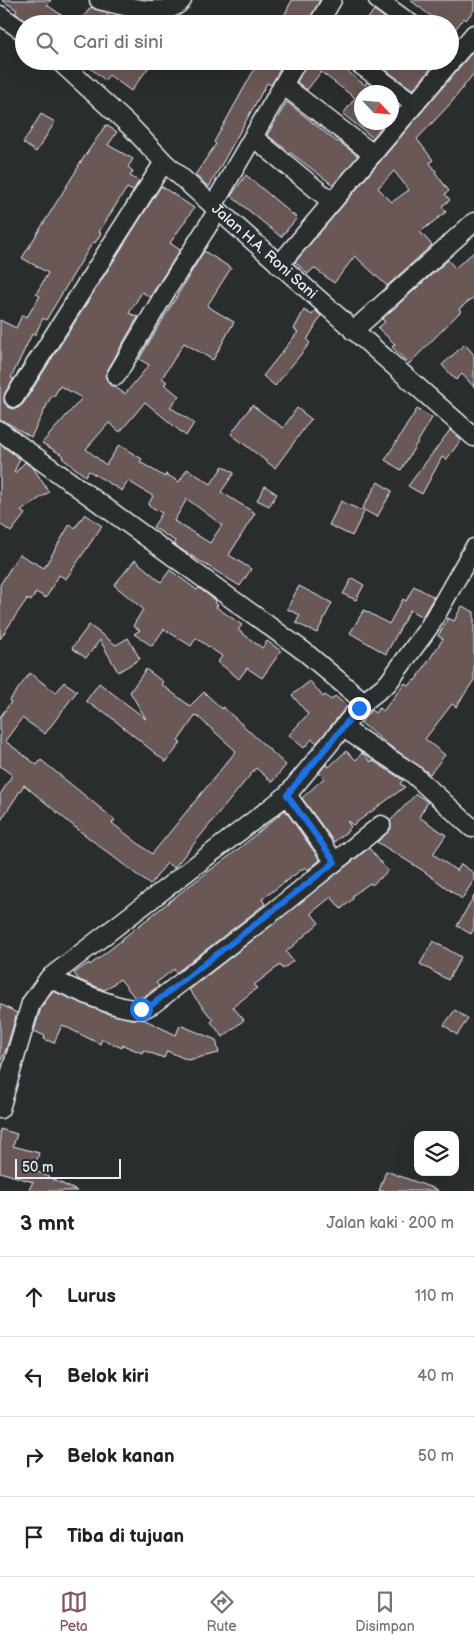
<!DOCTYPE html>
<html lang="id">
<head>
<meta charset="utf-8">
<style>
  :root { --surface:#fff; --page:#f2f2f2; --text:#202124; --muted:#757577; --line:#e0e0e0; --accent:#84575d }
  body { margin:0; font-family:"Balsamiq Sans",sans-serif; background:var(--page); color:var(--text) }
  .controls { position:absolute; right:15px; bottom:15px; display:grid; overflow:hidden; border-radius:10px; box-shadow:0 5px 20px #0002 }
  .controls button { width:45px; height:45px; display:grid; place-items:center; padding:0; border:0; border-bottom:1px solid var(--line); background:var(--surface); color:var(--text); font:25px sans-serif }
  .compass { position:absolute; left:354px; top:85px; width:45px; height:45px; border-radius:50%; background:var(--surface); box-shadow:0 5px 20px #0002; rotate:116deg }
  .scale { position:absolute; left:15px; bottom:12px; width:106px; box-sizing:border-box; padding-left:5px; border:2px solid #e8f1f8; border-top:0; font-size:14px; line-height:18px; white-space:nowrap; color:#e8f1f8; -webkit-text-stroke:4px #2a2d2e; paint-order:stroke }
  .stop { position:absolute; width:15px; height:15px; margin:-11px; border:4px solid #1a73e8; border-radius:50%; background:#fff }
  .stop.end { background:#1a73e8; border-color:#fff; box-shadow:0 1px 5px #0008 }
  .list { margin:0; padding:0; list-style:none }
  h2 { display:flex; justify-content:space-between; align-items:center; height:65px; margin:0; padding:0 20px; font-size:21px }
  h2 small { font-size:16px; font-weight:400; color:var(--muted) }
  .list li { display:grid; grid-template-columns:32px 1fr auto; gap:15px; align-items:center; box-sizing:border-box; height:80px; padding:0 20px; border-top:1px solid var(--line) }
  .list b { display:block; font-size:19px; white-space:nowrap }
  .list em { font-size:16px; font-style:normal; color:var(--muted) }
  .icon { flex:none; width:28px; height:28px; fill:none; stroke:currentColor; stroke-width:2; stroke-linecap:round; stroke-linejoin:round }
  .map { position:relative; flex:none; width:474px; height:1191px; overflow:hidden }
  .search { position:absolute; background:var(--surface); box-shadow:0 5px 20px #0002; left:15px; right:15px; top:15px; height:55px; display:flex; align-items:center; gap:12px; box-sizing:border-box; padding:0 18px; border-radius:28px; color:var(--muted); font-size:19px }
  .sheet { height:385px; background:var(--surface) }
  nav { display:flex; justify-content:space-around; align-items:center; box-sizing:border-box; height:70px; border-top:1px solid var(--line); background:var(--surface); font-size:14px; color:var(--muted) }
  nav a { display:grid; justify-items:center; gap:2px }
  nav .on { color:var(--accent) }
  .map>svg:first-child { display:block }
</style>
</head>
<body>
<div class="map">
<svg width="474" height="1191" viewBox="0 0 474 1191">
  <rect width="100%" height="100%" fill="#2a2d2e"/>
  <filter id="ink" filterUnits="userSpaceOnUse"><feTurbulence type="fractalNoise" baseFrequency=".02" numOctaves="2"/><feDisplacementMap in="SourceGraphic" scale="10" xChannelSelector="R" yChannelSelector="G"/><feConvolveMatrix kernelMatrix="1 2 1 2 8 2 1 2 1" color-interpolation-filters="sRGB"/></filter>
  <g filter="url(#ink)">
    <path fill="#6b5857" stroke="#e8f1f8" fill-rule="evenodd" d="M2,0H51L47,5L74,24H31L15,13L17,10Z
      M292,0H320L307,24H280Z
      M410,0H474V10L466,20L464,18L450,36V24H441Z
      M91,7L104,12L119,24H78Z
      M374,10L393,24H364Z
      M474,50V73L451,103L417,139L433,160L430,163L436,171L435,172L449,191L445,194L450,200L442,206L446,212L420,232L432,245L387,286L355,256L334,283L314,268L308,274L295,262ZM394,171L409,190L392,202L378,188Z
      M95,61H141L149,67L131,91L109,75L105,80L90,68Z
      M259,61H285L271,85L267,83L209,187L195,175L216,144L214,142Z
      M308,61H334L365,85L367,82L381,92H362V122H385L373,138L343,114L355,98L321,72L307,90L297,82Z
      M382,61H437L413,90L379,65Z
      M287,102L337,142L338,141L358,156L333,185L267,135Z
      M41,114L55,122L36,152L23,143Z
      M106,125L117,132L108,145L133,159L128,167L133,171L130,176L139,181L133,191L127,188L119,200L99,232L101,233L95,243L93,242L46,320L43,318L35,335L32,334L11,378L14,379L5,393L4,402L8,407L13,409L18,408L23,404L161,186L194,208L170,243L180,250L150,297L142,292L129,313L138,317L107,371L105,376L110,385L115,387L125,394L149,365L139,359L204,251L231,268L207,306L234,322L213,360L184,343L162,378L167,382L164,384L179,396L170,407L194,423L186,436L145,402L120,432L109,423L86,449L106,465L119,445L142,459L140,462L165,477L166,474L179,482L187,469L211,484L223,466L234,473L221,492L255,513L229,555L251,569L240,586L182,550L174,544L175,541L153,527L162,513L148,505L153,496L128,481L122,491L89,471L85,476L62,458L64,456L42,443L82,398L60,386L54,396L52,395L31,437L6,422L0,421V320L16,328L22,315L27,317L40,296L36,294L48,273L22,258L79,166H78ZM187,499L222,525L210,543L174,521Z
      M246,175L297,218L281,237L231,196Z
      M474,252V297L459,309L461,311L409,364L392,347L395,344L378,328L385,322L382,319L448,260L455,268Z
      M304,310L312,315L315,310L321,316L307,340L310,343L275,386L263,376L298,332L294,329Z
      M465,344L474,355V387L462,374L456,380L442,365Z
      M252,405L283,428L297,408L311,419L275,468L231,434Z
      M417,409L432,418L401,470L385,460Z
      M450,430L461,440L446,460L442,457L422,494L408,486Z
      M0,444L20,459L14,472L15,473L25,462L34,469L49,492L21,511L25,514L11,532L0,524Z
      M378,482L392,491L377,517L362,509Z
      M265,486L277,494L269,506L257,500Z
      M341,501L364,512L352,536L329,525Z
      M85,514L102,526L66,579L59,575L46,598L36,592L31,601L27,599L0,639V585L19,554L44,568L70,524L75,528Z
      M135,560L161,582L170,570L197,590L199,588L216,601L215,603L218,605L216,607L242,625L238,630L262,648L267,641L281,651L262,678L247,668L239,679L218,662L222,656L196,638L191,646L164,629L152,646L134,634L140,630L133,626L143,609L114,585Z
      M352,578L364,585L356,600L343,594Z
      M299,586L332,603L317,633L296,623L300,615L287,609Z
      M414,586L434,597L422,617L410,610L386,654L350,633L364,610L389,624L403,599L406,601Z
      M462,606L474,612V680L456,707L452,704L425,739L445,755L430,774L387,744L361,723L371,710L375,713L379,708L383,711L405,683L409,686L414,680L415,681L443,639L438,636L448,618L454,621Z
      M89,625L116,645L128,638L140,659L118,672L100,640L86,658L72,648Z
      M146,669L163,682L161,684L190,706L204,692L222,709L223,707L286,765L272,782L256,768L174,868L167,863L150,885L76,828L24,785L0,822V795L12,775L0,766V717L11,702L9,701L30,673L56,693L64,682L77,691L45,734L22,718L5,741L37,765L41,760L115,820L112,823L152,854L236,751L196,715L178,741L181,743L166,762L102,710L101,712L86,701L99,683L146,719L130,692Z
      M310,681L323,697L325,695L331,700L335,696L347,706L317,743L312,739L304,748L289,735L308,714L292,695Z
      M346,751L356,760L362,753L371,762L372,760L403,780L400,784L405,787L353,825L347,821L351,827L348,829L349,830L334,842L302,798L324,778L319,773L326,764L329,767Z
      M416,794L428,802L419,817L446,835L433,854L457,871L461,864L474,873V880L462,899L422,870L377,842L391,829L390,821Z
      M285,810L320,860L308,870L305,867L262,899L265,904L176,973L174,969L156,983L159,986L143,997L135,998L120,979L105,990L79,980L74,973L89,963L90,965L122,940V939L189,886L236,851Z
      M369,848L388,871L372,885L370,883L352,896L354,898L341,909L331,897L311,913L319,923L286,952L293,961L283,969L280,965L254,985L257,988L233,1007L244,1020L223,1037L211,1022L213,1020L189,990Z
      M474,896V928L471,934L457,926Z
      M433,941L461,957L448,980L420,964Z
      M53,991L105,1013L131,1019H143L176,1035L180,1025L216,1040L219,1053L188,1060L167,1051L164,1058L143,1050L142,1053L123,1045L122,1048L102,1039L100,1044L62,1025L54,1043L44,1039L45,1036L34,1031L41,1008Z
      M0,1004L17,1013L7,1047L0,1063Z
      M455,1010L468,1019L457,1035L444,1025Z
      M0,1129L17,1134L13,1146L39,1153L34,1170L77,1191H28L33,1182L0,1172Z
      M386,1171L438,1190L437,1191H379Z"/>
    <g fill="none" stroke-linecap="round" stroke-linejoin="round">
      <g stroke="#e8f1f8" stroke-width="21">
        <g id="minor">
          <path d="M99,0C120,5 168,20 182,0"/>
          <path d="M378,0L411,24"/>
          <path d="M0,15L24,32"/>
          <path d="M318,24L332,0"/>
          <path id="s1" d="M59,61L132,128L164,162L474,437"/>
          <path d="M355,61L415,104"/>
          <path d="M283,85L373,154"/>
          <path d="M253,137L332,202"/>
          <path d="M213,206L297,61"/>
          <path d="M279,265L474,34"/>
          <path d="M353,331L474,222"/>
          <path d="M116,376L168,288L218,210"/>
          <path d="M14,398L164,162"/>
          <path d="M0,431L305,652L364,702"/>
          <path d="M343,728L412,773L472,828"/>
          <path d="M287,795L335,862"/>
          <path d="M49,978C70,987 120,1012 142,1009C146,1008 149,1006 153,1004L274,911L381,825"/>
          <path d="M0,1109L31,1003L49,978L287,795L364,702L388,683L429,627L474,548"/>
        </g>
      </g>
      <use href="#minor" stroke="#2a2d2e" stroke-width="18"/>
    </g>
  </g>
  <g fill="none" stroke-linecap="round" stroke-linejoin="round" filter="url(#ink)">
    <path stroke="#1a73e8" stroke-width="6" d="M141,1009L153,1004L335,862L287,795L359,708"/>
  </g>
  <g text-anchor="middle" stroke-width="5" stroke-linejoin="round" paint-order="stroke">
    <g font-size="15" fill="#e8f1f8" stroke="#2a2d2e">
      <text dy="5" stroke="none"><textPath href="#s1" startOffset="280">Jalan H.A. Roni Sani</textPath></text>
    </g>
  </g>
</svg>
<div class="controls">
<button><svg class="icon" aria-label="layers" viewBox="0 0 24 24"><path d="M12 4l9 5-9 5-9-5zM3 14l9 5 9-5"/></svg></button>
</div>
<svg class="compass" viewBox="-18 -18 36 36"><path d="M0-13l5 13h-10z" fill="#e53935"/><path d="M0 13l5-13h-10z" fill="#757577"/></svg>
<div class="scale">50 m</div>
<div class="stop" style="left:141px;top:1009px"></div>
<div class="stop end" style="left:359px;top:708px"></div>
<div class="search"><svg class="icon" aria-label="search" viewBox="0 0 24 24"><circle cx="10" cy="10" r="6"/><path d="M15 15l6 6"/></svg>Cari di sini</div>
</div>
<section class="sheet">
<h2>3 mnt<small>Jalan kaki · 200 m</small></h2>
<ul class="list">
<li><svg class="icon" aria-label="ahead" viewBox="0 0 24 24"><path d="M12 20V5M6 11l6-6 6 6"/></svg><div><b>Lurus</b></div><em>110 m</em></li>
<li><svg class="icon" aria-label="left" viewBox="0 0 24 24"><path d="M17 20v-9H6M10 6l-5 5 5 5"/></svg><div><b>Belok kiri</b></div><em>40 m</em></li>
<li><svg class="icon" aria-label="right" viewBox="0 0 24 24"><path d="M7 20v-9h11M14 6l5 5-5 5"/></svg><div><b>Belok kanan</b></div><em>50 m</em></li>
<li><svg class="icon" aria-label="arrive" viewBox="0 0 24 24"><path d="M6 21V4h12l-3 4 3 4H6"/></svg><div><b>Tiba di tujuan</b></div></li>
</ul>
</section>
<nav>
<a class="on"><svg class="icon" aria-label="map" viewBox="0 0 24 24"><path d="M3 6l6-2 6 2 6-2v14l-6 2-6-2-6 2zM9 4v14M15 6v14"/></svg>Peta</a>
<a><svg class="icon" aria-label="directions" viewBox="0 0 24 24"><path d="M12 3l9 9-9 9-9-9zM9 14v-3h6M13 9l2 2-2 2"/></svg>Rute</a>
<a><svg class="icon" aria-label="saved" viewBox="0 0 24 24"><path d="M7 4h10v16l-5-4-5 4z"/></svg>Disimpan</a>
</nav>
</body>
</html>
